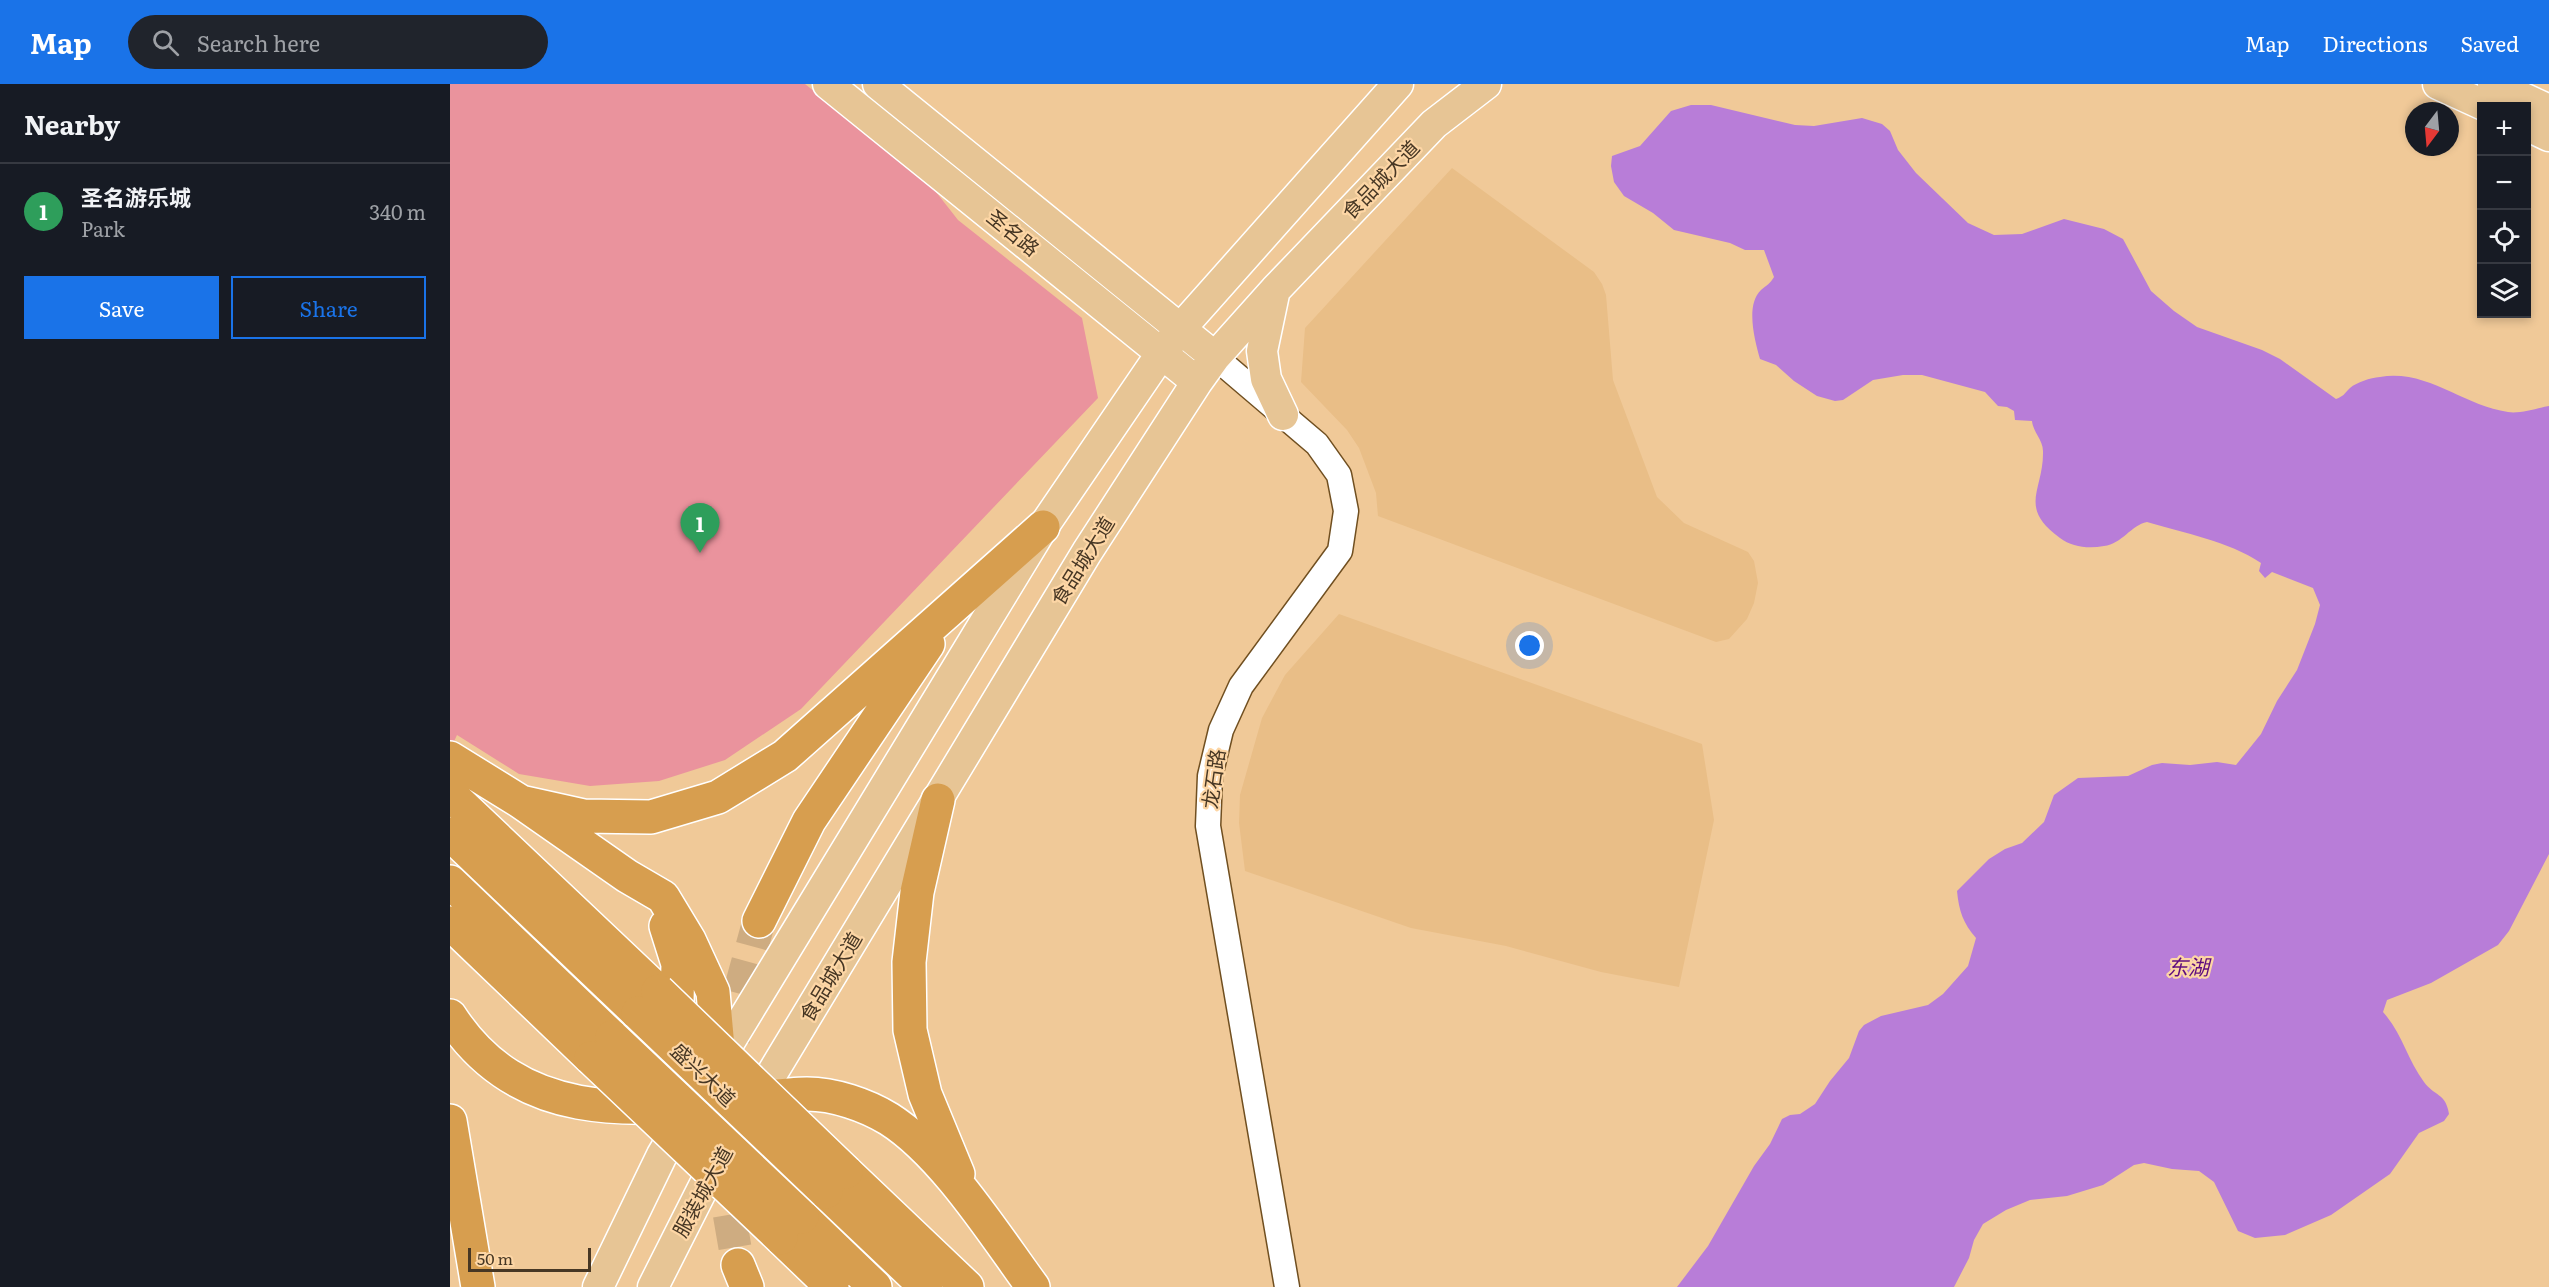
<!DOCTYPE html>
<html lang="en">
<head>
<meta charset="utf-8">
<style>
  :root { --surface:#171b24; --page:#20242c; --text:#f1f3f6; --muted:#9ea1a6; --line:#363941; --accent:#1a73e8 }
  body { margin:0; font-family:Literata,"Noto Sans SC",serif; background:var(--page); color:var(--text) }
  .controls { position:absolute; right:18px; top:18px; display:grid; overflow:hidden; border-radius:0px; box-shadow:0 3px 9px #0003 }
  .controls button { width:54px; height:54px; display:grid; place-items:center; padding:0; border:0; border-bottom:2px solid var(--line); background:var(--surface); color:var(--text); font:30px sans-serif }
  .compass { position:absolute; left:1955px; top:18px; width:54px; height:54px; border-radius:50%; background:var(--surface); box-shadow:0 3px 9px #0003; rotate:196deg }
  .scale { position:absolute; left:18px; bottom:15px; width:123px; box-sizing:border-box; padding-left:6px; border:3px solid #473724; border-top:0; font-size:16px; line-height:21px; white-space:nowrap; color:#473724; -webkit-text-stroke:4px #fdd6a5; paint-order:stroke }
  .you { position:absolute; left:1080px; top:562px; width:21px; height:21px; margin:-15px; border:4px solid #fff; border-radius:50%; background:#1a73e8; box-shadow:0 0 0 9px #1a73e833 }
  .badge { display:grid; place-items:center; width:39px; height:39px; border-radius:50%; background:var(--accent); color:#fff; font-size:20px; font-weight:700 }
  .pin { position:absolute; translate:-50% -50px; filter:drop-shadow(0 2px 3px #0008) }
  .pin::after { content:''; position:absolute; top:32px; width:21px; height:18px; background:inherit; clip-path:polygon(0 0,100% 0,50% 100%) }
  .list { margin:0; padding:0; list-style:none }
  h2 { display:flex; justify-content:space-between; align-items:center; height:78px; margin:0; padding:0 24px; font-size:26px }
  h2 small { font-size:20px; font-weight:400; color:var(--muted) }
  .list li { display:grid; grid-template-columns:39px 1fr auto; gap:18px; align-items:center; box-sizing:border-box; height:96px; padding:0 24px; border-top:2px solid var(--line) }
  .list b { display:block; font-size:22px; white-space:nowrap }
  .list p { margin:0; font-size:20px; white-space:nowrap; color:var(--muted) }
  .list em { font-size:20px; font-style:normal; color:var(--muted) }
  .actions { display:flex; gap:12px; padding:18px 24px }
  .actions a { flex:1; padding:14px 0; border:2px solid var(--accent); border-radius:0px; text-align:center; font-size:21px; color:var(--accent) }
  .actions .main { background:var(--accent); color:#fff }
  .icon { flex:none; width:33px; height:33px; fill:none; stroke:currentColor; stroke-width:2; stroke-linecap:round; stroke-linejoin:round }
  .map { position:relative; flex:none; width:2099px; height:1203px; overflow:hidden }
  header { display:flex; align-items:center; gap:36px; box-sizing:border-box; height:84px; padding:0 30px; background:var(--accent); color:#fff }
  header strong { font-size:28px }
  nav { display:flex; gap:33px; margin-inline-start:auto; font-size:21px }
  .search { width:420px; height:54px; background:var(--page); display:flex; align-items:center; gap:15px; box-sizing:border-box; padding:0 21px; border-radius:33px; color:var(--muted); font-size:22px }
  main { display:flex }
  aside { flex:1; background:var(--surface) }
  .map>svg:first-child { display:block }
</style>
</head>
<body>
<header>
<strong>Map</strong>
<div class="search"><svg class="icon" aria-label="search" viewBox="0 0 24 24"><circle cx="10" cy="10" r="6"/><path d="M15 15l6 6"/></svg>Search here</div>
<nav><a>Map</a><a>Directions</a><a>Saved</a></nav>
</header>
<main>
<aside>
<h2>Nearby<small></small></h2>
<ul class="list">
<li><span class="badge" style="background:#2e9e5b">1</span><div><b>圣名游乐城</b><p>Park</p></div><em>340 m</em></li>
</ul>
<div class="actions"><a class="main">Save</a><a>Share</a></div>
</aside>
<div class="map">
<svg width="2099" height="1203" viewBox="0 0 2099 1203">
  <rect width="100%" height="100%" fill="#f0c998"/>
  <path fill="#e9be87" d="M1002,84L1144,188L1152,200L1156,211L1163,296L1207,413L1234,439L1298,468L1304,477L1308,499L1304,519L1297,535L1279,555L1266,558L928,432L926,409L909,364L897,346L851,298L855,244Z
    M889,530L1252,660L1264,736L1229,903L1151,888L1056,862L961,844L795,787L789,739L790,711L812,634L835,591Z"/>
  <path fill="#ea939d" d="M0,0H355L479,99L508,136L632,234L648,314L351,625L275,676L209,697L140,702L69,690L7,651L0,666Z"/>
  <path fill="#b87dd8" d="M1241,21H1261L1345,41L1364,42L1412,34L1432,40L1440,47L1448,66L1466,89L1518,139L1544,151L1572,150L1614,135L1654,145L1673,155L1701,207L1724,227L1747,243L1812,266L1830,275L1886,315C1894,312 1894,310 1900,304C1907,298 1920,294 1930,293C1978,285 2013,322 2058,328C2070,330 2087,324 2099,322V770L2059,847L2048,861L1981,899L1937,916L1933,928C1952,949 1957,975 1974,998C1984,1012 1996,1009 1999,1030L1994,1037L1969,1049L1940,1090L1881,1131L1835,1151L1805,1154L1788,1147L1764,1098L1749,1087L1722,1085L1694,1079L1684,1081L1653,1101L1617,1112L1580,1116L1556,1126L1533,1140L1524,1156L1519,1174L1504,1203H1227L1258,1162L1304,1082L1320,1060L1332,1035L1340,1031L1350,1030L1365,1020L1380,997L1399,974L1409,947L1414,941L1431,932L1478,921L1493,910L1518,882L1526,854C1513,839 1509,827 1507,807L1539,775L1555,765L1572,759L1594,738L1604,711L1628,694L1678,692L1702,681L1712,679L1740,681L1767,678L1786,681L1811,650L1827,617L1847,586L1865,540L1870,521L1863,504L1822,488L1815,494L1809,487L1811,479C1778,457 1734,449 1697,438C1681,441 1672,460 1654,462C1638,465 1622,463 1610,454C1567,423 1594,406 1593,367C1593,356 1583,348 1582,337L1565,336L1564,327L1557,323L1548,322L1535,308L1472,291H1453L1423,296L1393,316L1385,317L1367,312L1344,297L1326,281L1310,275C1305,257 1295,221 1311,206C1317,201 1320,200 1324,193L1314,166H1295L1280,159L1224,146L1203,129L1174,112L1164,98L1161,82L1162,72L1190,62L1221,27Z"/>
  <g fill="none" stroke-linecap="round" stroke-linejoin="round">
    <path stroke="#ceac81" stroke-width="33" stroke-dasharray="33 16" stroke-linecap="butt" d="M283,958L286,921L309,837
      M276,1082V1111L288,1181"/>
    <g stroke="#704f20" stroke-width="27">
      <path id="minor" d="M765,273L867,360L889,391L896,427L890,467L791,602L771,646L760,692L758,742L837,1203"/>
    </g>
    <g stroke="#fff" stroke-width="33">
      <path id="major" d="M378,0L747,298
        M428,0L765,273
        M1988,0L2036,22
        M2043,0L2099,26
        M2076,41L2099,52
        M824,210L812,267L816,295L833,331
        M263,985L593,443L711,270L731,244L948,0
        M148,1203L212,1071L235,1032
        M203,1203L254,1102L637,468L747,298L765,273L825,206L984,40L1036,0"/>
    </g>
    <g stroke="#fff" stroke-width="36">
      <path id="highway" d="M0,674L71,718L177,792L213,813L239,856L263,908L269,975L268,985
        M0,710L208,907
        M488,716L467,808L459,878L460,946L475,1010L508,1090
        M71,718L134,732L201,733L268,713L335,672L593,443
        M0,750L188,929
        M0,798L162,953
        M309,837L359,737L478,560
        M0,839L141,974
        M0,932C70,1040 182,1027 294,1016C315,1014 336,1010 357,1010C384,1010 416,1021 439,1035C494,1070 544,1150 583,1203
        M163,993L189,979L213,951L227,917L228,880L216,842
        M0,1037L28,1203
        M396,1088L517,1203
        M376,1108L476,1203
        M352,1133L425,1203
        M331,1154L382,1203
        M288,1181L297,1203"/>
    </g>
    <use href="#minor" stroke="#fff" stroke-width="24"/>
    <use href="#major" stroke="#e7c595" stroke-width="30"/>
    <use href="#highway" stroke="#d79e4f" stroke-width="33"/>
    <g stroke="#fff" stroke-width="36" stroke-linecap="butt">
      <path id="highway-bridge" d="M208,907L396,1088
        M188,929L376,1108
        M162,953L352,1133
        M141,974L331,1154"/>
    </g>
    <use href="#highway-bridge" stroke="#d79e4f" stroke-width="33"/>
  </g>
  <g text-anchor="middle" stroke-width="4.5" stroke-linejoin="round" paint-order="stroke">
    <g font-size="20" fill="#473724" stroke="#fdd6a5">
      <text transform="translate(931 96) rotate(-46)" y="7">食品城大道</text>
      <text transform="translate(563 149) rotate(39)" y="7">圣名路</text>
      <text transform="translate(633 477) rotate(-58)" y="7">食品城大道</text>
      <text transform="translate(764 695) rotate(-82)" y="7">龙石路</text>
      <text transform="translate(381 893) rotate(-59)" y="7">食品城大道</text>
      <text transform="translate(253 991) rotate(44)" y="7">盛兴大道</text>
      <text transform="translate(253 1108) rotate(-61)" y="7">服装城大道</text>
    </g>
    <g font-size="21" font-style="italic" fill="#5e0b7e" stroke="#fdd6a5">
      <text x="1738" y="891">东湖</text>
    </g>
  </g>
</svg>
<div class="controls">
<button>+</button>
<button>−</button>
<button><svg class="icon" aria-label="locate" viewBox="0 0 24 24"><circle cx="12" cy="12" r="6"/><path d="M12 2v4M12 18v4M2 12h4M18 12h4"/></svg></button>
<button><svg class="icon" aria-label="layers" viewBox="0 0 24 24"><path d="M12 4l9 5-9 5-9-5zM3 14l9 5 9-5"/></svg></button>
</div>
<svg class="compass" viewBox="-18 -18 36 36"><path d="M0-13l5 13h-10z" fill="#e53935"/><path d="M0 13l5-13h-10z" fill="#9ea1a6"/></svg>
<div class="scale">50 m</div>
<div class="you"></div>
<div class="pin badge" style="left:250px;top:469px;background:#2e9e5b">1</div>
</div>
</main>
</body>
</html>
